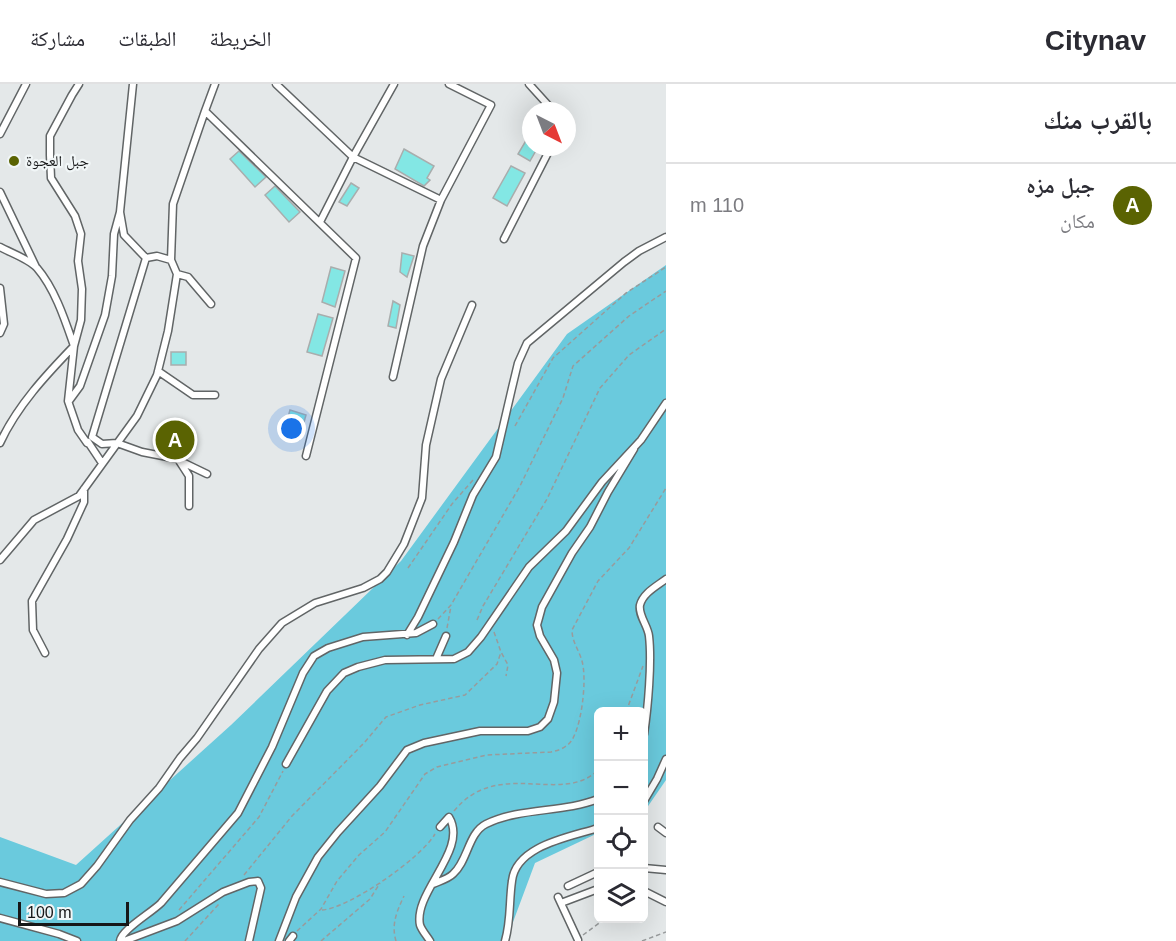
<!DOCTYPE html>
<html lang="ar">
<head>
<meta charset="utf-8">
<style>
  :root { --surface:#fff; --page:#f7f7f7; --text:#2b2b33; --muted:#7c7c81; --line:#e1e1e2; --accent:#5a6302 }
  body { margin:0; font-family:Arial,"Noto Naskh Arabic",sans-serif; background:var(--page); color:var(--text); direction:rtl }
  .controls { position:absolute; right:18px; bottom:18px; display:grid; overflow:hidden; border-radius:9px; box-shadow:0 6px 24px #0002 }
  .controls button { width:54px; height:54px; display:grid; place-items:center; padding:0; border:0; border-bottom:2px solid var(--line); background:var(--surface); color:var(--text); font:30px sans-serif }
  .compass { position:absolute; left:522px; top:18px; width:54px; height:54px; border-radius:50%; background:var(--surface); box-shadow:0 6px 24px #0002; rotate:138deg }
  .scale { position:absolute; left:18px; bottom:15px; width:111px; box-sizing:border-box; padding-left:6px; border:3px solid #161718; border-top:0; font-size:16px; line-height:21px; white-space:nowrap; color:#161718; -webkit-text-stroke:4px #f1f6f7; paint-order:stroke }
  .you { position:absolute; left:292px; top:345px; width:21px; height:21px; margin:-15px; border:4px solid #fff; border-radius:50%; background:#1a73e8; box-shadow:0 0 0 9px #1a73e833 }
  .badge { display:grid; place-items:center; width:39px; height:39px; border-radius:50%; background:var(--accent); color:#fff; font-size:20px; font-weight:700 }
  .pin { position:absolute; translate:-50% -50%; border:3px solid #fff; box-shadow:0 2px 6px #0006 }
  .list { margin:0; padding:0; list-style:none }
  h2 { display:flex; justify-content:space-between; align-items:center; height:78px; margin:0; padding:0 24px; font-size:26px }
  h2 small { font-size:20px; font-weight:400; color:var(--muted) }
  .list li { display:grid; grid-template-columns:39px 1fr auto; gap:18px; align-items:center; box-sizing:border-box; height:84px; padding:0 24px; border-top:2px solid var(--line) }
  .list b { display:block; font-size:22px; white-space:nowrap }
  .list p { margin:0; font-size:20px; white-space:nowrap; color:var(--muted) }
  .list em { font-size:20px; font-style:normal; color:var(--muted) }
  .icon { flex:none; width:33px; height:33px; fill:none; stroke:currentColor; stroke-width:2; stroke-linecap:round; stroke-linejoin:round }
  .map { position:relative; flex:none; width:666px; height:857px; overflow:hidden; direction:ltr }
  header { display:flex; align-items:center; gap:36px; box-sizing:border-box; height:84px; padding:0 30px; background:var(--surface); border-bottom:2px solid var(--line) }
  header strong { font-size:28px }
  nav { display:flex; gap:33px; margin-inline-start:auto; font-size:21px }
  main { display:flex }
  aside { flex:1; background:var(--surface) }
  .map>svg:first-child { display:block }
</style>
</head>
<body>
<header>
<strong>Citynav</strong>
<nav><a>الخريطة</a><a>الطبقات</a><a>مشاركة</a></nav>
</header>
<main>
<aside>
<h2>بالقرب منك<small></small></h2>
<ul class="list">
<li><span class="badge">A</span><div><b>جبل مزه</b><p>مكان</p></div><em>110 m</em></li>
</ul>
</aside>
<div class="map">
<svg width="666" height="857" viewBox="0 0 666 857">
  <rect width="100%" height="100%" fill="#e4e8e9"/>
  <path fill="#6acadd" d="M666,181V696L644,728V628H598V749L535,779L506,857H0V753L76,781L231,641L401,477L567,250Z"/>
  <path fill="#83e7e4" stroke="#a9adad" stroke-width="1.5" d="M531,48V63H538L530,77L518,70Z
    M404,65L434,82L427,94L430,96L424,102L395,85Z
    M239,67L266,93L255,103L230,75Z
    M511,82L525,89L507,122L493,114Z
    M351,99L359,104L347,122L339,118Z
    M275,102L300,128L289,138L265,111Z
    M402,169L414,172L407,193L400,188Z
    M331,183L345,187L335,223L322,218Z
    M393,217L400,221L396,244L388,242Z
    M318,230L333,234L322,272L307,268Z
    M171,268H186V281H171Z
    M290,326L306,331L299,356L283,351Z"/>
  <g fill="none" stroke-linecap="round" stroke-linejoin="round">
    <g stroke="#616566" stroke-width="9">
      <path id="street" d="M79,0L72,11L50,52V71L51,94L75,132L81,150L78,177L82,205L81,236L74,262L68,317L78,346L87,359
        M133,0L120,128L124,151L146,174
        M276,0L353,73L320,138
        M394,0L353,73L441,116L491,21L449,0
        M529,0L548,21V27
        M205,27L215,0
        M0,50L26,0
        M0,108L36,183
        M504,155L551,63
        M0,163C11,169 29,175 37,184C55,205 65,236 74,262C46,291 17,322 0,359
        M171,176L173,120L205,27L356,174L306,372
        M177,190L188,193L211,220
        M0,204L4,240L0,249
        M158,287L193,311H215
        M393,293L423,162L441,116
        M69,317L80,302L105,231L112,192L114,150L120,128
        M88,358L102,379
        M178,376L207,390
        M0,476L34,436L79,412L137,332L157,291L168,247L177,190L171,176L157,172L146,174L92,353L102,360L117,359L142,368L178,375L189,392V422
        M407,551L418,533L454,458L473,411L496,373L512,304L518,279L527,259L624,178L639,167L666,153
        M45,569L33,546L32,517L67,455L84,418V405
        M436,575L446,552
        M644,650C648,624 652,578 649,552C648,542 638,531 640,521C643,509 657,502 666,495
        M286,680L327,607L344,589L358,583L385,576L454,575L468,568L481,553L529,483L566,447L602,398L641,356L666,319
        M644,717L657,695L666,675
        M658,743L666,749
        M644,784L666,786
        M0,798L46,810L64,809L81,800L97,782L130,736L159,704L180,674L197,654L259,565L282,539L315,519L363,504L380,495L387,488L404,460L422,414L426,361L441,295L472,221
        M433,800C440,797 448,795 453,790C468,777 468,749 486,740C521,723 563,729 598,715
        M568,802L598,788
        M644,807L666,818
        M558,813L578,856
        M561,819L598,805
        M0,834L59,850L77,857
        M120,857C121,846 151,829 161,819L238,729L272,663L303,589L314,572L328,564L363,553L416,549L433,540
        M124,857L177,837L223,808L249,798L258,797L261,804L249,857
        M279,857L296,813L318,773L338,748L380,702L407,666L424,659L480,647H528L540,643L548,635L554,618L557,589L554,576L540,552L537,541L539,534L542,523L572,469L590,443L608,408L634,365
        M289,857L293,852
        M430,857C427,852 422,847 420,841C413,808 469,766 449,733L440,743
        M505,857C511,837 509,817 512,797C516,761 571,753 598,744"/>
    </g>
    <path stroke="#989b9c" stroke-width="1.5" stroke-dasharray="4.5 3" stroke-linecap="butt" d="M515,342L553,274L626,209L666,183
      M408,484L452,420L473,396
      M438,535L451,521L520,402L563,314L573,282L629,232L666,207
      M477,536L483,522L547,415L600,304L629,271L666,245
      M447,544L451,522
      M494,548L501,568L508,581L506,592
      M626,628L643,582
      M454,727C498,673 562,722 598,686
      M244,791L292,732L364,659L386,633L420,621L465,611L497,580L501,568
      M179,826L259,733L283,687
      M322,826C350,824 421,774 435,750
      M297,847L321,825L337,797L359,771L385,748L425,690L437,683L487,671L551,668C561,666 570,662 574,652C582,636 587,595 582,577C579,566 572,558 572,546L598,497L629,464L666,404
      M583,851L606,834
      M185,857L219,820
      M321,857L370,815L380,799
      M396,857C391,840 397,827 404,812
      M642,857L666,848"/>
    <use href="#street" stroke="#fff" stroke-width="6"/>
  </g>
  <circle fill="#5a6302" stroke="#f1f6f7" stroke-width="2" cx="14" cy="77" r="6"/>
  <g text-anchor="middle" stroke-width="4.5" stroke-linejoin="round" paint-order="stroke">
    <g font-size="15" fill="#161718" stroke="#f1f6f7" text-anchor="start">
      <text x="26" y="82">جبل العجوة</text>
    </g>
  </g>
</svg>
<div class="controls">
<button>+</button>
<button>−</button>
<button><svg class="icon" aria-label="locate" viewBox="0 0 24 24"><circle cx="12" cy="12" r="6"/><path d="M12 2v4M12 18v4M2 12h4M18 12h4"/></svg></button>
<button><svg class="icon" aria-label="layers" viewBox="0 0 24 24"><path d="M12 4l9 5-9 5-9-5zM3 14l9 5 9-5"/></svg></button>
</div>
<svg class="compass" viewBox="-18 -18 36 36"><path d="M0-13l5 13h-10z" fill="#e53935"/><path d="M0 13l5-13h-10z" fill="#7c7c81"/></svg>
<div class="scale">100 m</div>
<div class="you"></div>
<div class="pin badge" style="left:175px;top:356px">A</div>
</div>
</main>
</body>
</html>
